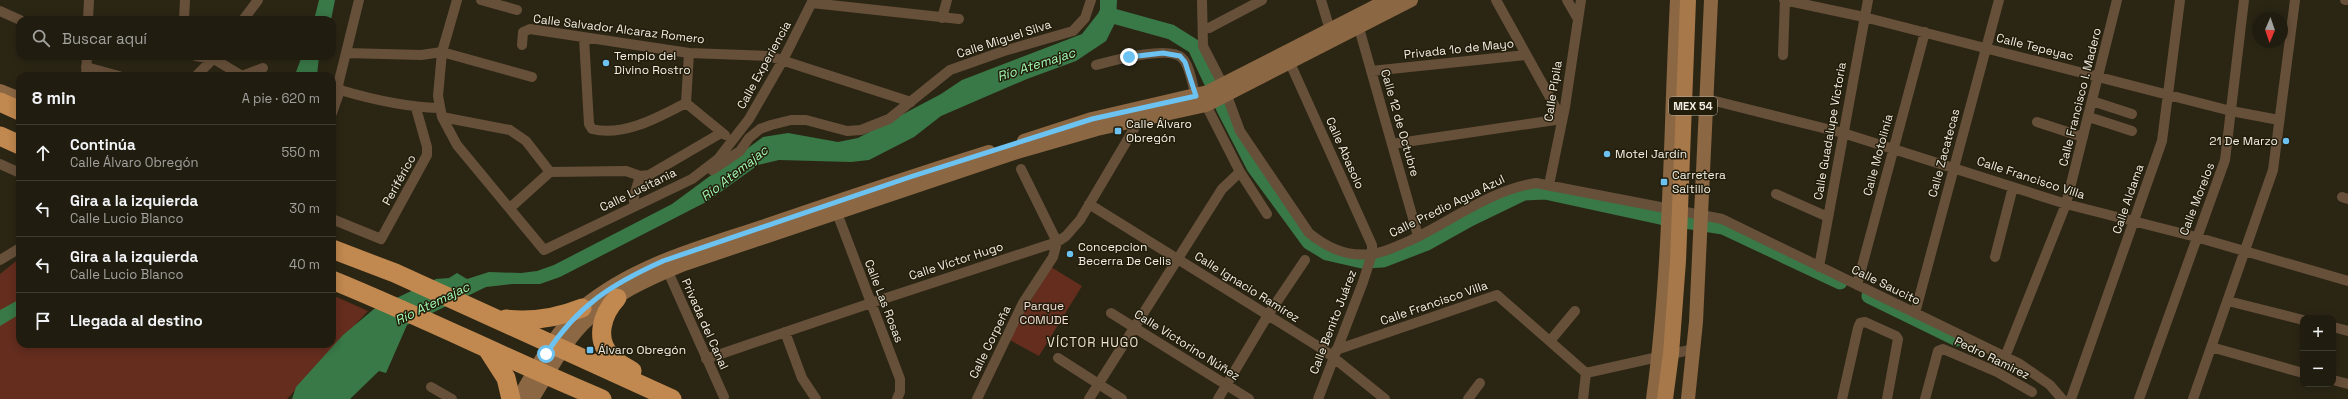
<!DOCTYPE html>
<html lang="es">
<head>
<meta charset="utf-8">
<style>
  :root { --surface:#201c0f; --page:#282518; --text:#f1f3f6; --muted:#a2a19e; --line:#3d3a2f }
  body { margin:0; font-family:"Space Grotesk",sans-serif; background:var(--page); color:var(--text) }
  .controls { position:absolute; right:12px; bottom:12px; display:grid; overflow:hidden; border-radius:8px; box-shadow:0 2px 10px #0003 }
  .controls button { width:36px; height:36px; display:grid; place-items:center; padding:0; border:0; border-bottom:1px solid var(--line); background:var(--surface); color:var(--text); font:20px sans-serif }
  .compass { position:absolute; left:2252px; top:12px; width:36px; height:36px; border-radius:50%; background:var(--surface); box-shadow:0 2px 10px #0003; rotate:182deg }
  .stop { position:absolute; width:12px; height:12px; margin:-9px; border:3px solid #6cc3f2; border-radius:50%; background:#fff }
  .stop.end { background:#6cc3f2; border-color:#fff; box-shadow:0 1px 4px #0008 }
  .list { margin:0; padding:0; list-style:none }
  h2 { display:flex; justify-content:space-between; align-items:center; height:52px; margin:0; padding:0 16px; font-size:17px }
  h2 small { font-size:13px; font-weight:400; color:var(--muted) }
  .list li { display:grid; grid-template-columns:26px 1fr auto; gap:12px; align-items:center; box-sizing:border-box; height:56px; padding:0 16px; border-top:1px solid var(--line) }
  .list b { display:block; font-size:15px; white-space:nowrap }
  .list p { margin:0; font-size:13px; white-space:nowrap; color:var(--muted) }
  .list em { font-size:13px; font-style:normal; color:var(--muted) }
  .icon { flex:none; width:22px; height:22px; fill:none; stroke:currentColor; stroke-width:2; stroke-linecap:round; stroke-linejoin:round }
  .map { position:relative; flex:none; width:2348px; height:399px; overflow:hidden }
  .search { position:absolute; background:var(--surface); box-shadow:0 2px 10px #0003; left:16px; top:16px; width:320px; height:44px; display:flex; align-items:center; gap:10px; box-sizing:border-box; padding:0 14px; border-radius:12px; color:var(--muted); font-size:15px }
  .panel { position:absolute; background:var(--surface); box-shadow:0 2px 10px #0003; left:16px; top:72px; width:320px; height:276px; border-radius:12px }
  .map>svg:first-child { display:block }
</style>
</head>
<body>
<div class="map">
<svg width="2348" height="399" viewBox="0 0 2348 399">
  <rect width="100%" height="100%" fill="#2b2614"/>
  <path fill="#642d1e" d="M20,258V344H332V295L368,311L287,399H0V274Z
    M1051,267L1082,286L1039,356L1008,339Z"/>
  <path fill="#397847" d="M319,0H335L331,20H314Z
    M1100,0H1117L1116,21L1106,41L1076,61L1027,79L941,116L914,137L869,160L851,162L779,160L758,165L708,201L560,277L540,284H512L486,287L407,325L386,373L379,371L350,399H292L296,387L343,335L374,309L436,279L449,278L457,273L467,279L489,272L521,273L537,271L554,265L672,204L763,137L788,133L838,142L858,138L941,94L962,80L1082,34L1100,11Z
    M302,56H319L317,76H287L296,72Z
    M20,299V314L0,326V310Z"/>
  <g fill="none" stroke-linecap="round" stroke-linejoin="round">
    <path stroke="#397847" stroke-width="15" d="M1106,14L1171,32L1195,47L1224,109L1254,167L1309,242L1327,253L1362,261L1383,260L1427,243L1470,219L1524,193L1545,192L1660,217L1723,227L1840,282
      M1869,296L1957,339"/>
    <path stroke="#67503a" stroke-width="10" d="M457,0L442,52L438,96L442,117L457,145L544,250L692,179L718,159L749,119L783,60L813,0
      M481,0L517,10
      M1202,0L1203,46L1223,85L1240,131L1309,233C1326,247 1348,257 1371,254C1384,253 1397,246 1409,241C1450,222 1490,190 1536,183L1722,219L2020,364L2050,385L2062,399
      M1321,0L1330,30
      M1567,0L1578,19
      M1784,0L1864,17L2231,111L2279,120
      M2345,0H2348
      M812,3L959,19
      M0,11L20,20
      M942,18L947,0
      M88,20L89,0
      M184,20L185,0
      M243,20L258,0
      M1357,21L1418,236
      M1209,28L1262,0
      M584,38L589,124L592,129C624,137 659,117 686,103
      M522,45L523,32L530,29L689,53L769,56L911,102
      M346,53L421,55L442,52L532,77
      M1783,55L1785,0
      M196,56L214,59L242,76L263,68
      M1290,63L1372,245V254L1363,282L1318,399
      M1096,65C1112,61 1169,45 1182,58C1190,65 1192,85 1196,96
      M86,67L119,76
      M1371,71L1526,55
      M86,76L87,56
      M196,76L216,56
      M340,90C374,100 405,107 439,108
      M340,90L338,85L359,0
      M1707,99L1843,133L2066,204L2196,237L2348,281
      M2092,101L2132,114
      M686,103L725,135
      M686,103L689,53
      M1206,105L1240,172L1267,214
      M332,113L340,90
      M442,117L510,130L526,141L550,172
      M2089,117L2132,131
      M2037,122L2083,137
      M1392,144L1562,119L1496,0
      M0,164L20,173
      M712,170L740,151L749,138L760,129L771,125L791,120H806L847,131L861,130L889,119L950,70L1004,51L1073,31L1085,18L1091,0
      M550,172L626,171L640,176L649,175L721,133
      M1549,185L1565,107L1581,0
      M1776,194L1828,217
      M2342,197L2348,199
      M1089,204L1324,350L1385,399
      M634,206V196L640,176
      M510,208L550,172
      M837,213L900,379V392L897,399
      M332,219L381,239L427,155V147L416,108
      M1995,257L2013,187
      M0,260L20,248
      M665,265L724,397
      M1819,267L1868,0
      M1857,285L1925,32
      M2228,301L2303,320
      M1111,313L1249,399
      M1915,313L1999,0
      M2333,327L2348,331
      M785,332L802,378L816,399
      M1550,341L1575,311
      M2211,347L2303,373
      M1336,350L1497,295L1586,373
      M2005,357L2066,204L2117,0
      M1058,358L1122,399
      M706,359L871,303L1057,242L1066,236L1080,220L1141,117
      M1586,373L1694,349
      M2333,380L2348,384
      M431,387L452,399
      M977,399L1023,303L1053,257L1057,242L1021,169
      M1089,399L1222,189L1240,172
      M1218,399L1268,315L1305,260
      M1468,399L1480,383
      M1583,399L1586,373
      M1842,399L1858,328L1860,323L1865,322L1896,336L1898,339L1887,399
      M1925,399L1938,351L1943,349L1997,372L2032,392
      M2071,399L2162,141L2180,0
      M2139,399L2225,160L2244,0
      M2193,399L2273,170L2295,0"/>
    <path stroke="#8c6743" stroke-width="14" d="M0,91L20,99
      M1024,141L1092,119L1208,92L1388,0
      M518,399C536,369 555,332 582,308C636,263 706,246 771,224C844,199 916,175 989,152
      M532,399C547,375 563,345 582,325C610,296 647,279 684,264L1017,152L1097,129L1206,105L1411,0
      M1653,399C1671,267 1670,133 1677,0
      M1688,399L1696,322L1711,0"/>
    <path stroke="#a7784a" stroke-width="16" d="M1665,399L1671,354L1678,261L1688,0"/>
    <path stroke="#c1884f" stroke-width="19" d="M0,102L20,111
      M0,136L20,145
      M332,249L395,273L672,399
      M332,280C423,317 511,361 602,399
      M617,298C602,314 594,340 612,357C617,363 626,367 632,371
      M506,319C533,322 557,318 582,308
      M488,350L506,378L511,399"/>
  </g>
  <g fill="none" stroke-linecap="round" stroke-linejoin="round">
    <path stroke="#6cc3f2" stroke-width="5" d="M546,354C578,305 612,284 663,261L910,177L1092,119L1196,96L1185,62L1180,56L1163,53L1129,57"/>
  </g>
  <g fill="#6cc3f2" stroke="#221c0b" stroke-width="1.5">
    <circle cx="606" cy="63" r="4"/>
    <rect x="1114" y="127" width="8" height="8" rx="2"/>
    <circle cx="2286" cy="141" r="4"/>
    <circle cx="1607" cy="154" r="4"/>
    <rect x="1660" y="178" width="8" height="8" rx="2"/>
    <circle cx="1070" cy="254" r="4"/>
    <rect x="586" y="346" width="8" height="8" rx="2"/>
  </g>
  <g text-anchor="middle" stroke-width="3" stroke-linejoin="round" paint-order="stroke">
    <rect fill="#221c0b" stroke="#b4afa2" stroke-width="1" x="1669" y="97" width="48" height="18" rx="3"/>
    <g font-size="11" font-weight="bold" fill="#f2eee3">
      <text x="1693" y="110">MEX 54</text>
    </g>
    <g font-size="12" fill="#f2eee3" stroke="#221c0b">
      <text transform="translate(619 29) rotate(7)" y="4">Calle Salvador Alcaraz Romero</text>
      <text transform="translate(1004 39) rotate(-18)" y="4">Calle Miguel Silva</text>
      <text transform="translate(2035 47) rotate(14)" y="4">Calle Tepeyac</text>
      <text transform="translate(1459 49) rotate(-6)" y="4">Privada 1o de Mayo</text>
      <text transform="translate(764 65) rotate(-61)" y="4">Calle Experiencia</text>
      <text transform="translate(1553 91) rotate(-81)" y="4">Calle Pípila</text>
      <text transform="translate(2080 97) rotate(-76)" y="4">Calle Francisco I. Madero</text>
      <text transform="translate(1400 123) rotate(74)" y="4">Calle 12 de Octubre</text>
      <text transform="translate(1830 131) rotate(-80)" y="4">Calle Guadalupe Victoria</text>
      <text transform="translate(1345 153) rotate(66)" y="4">Calle Abasolo</text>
      <text transform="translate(1944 153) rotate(-75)" y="4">Calle Zacatecas</text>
      <text transform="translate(1878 155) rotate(-75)" y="4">Calle Motolinía</text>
      <text transform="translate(2031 178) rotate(18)" y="4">Calle Francisco Villa</text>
      <text transform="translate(399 180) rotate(-61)" y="4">Periférico</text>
      <text transform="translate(638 190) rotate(-26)" y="4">Calle Lusitania</text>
      <text transform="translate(2128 199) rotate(-71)" y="4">Calle Aldama</text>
      <text transform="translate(2197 199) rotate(-69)" y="4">Calle Morelos</text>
      <text transform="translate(1447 206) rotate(-26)" y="4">Calle Predio Agua Azul</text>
      <text transform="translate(956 261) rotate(-18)" y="4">Calle Víctor Hugo</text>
      <text transform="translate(1886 285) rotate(26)" y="4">Calle Saucito</text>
      <text transform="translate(1247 287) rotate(32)" y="4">Calle Ignacio Ramírez</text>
      <text transform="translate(884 301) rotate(69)" y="4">Calle Las Rosas</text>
      <text transform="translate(1434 303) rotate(-19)" y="4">Calle Francisco Villa</text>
      <text transform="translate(1333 322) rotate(-69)" y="4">Calle Benito Juárez</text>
      <text transform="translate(705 324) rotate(66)" y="4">Privada del Canal</text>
      <text transform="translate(990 342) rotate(-64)" y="4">Calle Corpeña</text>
      <text transform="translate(1187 345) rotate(32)" y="4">Calle Victorino Núñez</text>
      <text transform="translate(1992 358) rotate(26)" y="4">Pedro Ramirez</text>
    </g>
    <g font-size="12" fill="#f2eee3" stroke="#221c0b" text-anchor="start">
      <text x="614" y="60">Templo del<tspan x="614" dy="14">Divino Rostro</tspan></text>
      <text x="1126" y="128">Calle Álvaro<tspan x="1126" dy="14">Obregón</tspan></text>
      <text x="2278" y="145" text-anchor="end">21 De Marzo</text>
      <text x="1615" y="158">Motel Jardín</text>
      <text x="1672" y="179">Carretera<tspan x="1672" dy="14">Saltillo</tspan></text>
      <text x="1078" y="251">Concepcion<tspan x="1078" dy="14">Becerra De Celis</tspan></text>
      <text x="598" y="354">Álvaro Obregón</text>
    </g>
    <g font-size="12" fill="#f2dcd5" stroke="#221c0b">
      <text x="1044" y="310">Parque<tspan x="1044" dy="14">COMUDE</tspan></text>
    </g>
    <g font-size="13" font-style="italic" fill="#a0f9b1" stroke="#221c0b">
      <text transform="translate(1036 64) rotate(-18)" y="5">Río Atemajac</text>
      <text transform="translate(734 173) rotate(-38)" y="5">Río Atemajac</text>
      <text transform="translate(432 303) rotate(-26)" y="5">Río Atemajac</text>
    </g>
    <g font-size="13" letter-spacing="1" fill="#e9e2cc" stroke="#221c0b">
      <text x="1093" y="347">VÍCTOR HUGO</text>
    </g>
  </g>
</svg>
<div class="controls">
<button>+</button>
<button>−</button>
</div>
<svg class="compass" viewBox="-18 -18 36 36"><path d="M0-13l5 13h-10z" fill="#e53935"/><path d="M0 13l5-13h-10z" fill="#a2a19e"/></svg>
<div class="stop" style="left:546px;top:354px"></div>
<div class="stop end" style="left:1129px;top:57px"></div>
<div class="search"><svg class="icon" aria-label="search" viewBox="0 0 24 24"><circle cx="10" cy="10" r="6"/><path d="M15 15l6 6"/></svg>Buscar aquí</div>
<section class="panel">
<h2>8 min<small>A pie · 620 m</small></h2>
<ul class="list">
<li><svg class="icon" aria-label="ahead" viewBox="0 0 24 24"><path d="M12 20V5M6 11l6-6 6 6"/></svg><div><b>Continúa</b><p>Calle Álvaro Obregón</p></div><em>550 m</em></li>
<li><svg class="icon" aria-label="left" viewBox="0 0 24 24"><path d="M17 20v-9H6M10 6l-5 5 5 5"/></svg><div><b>Gira a la izquierda</b><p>Calle Lucio Blanco</p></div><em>30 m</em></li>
<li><svg class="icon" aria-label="left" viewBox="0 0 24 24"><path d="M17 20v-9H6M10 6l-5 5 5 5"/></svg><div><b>Gira a la izquierda</b><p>Calle Lucio Blanco</p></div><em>40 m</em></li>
<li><svg class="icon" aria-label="arrive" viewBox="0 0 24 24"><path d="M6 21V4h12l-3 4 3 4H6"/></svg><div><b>Llegada al destino</b></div></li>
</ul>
</section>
</div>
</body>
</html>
